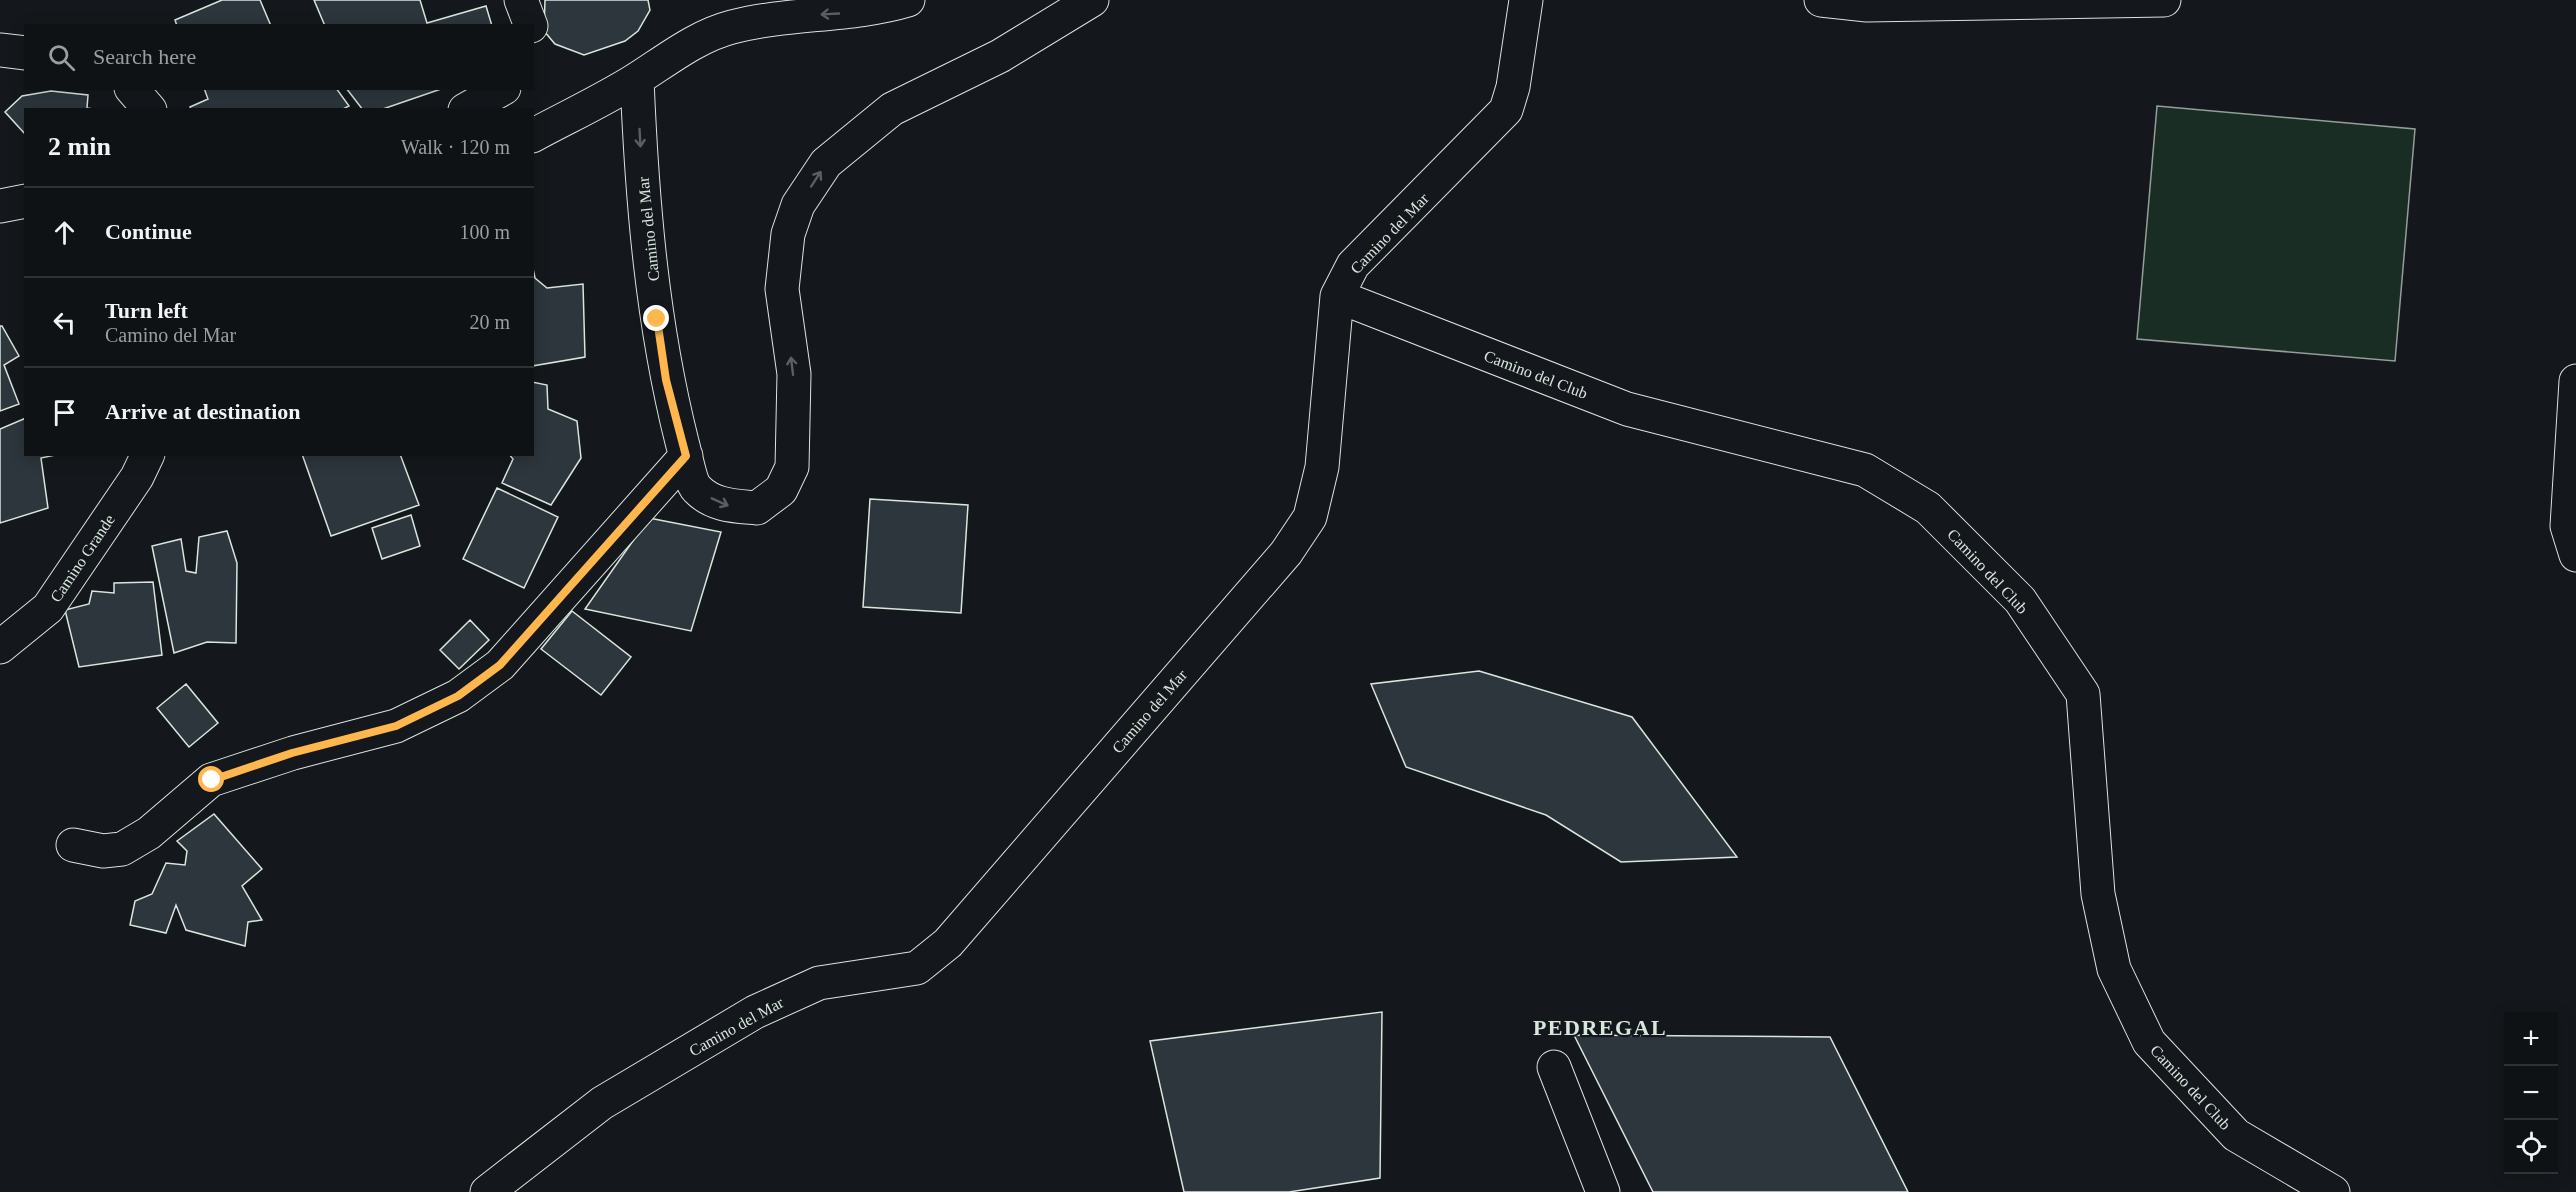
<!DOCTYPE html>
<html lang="en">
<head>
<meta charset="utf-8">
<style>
  :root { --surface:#0f1215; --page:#181b1e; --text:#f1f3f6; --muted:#9b9ea0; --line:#2f3234 }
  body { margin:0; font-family:"Times New Roman",serif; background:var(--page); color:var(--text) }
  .controls { position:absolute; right:18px; bottom:18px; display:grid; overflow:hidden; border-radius:0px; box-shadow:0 3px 15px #0003 }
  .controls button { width:54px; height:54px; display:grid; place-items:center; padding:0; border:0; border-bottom:2px solid var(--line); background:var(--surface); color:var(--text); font:30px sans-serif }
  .stop { position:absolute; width:18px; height:18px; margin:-14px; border:4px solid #ffb74d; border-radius:50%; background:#fff }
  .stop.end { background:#ffb74d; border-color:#fff; box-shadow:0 2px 6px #0008 }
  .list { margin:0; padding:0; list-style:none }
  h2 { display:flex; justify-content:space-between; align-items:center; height:78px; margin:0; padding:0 24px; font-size:26px }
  h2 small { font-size:20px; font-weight:400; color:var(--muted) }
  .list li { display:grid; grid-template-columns:39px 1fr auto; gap:18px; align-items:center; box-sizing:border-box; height:90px; padding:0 24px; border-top:2px solid var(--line) }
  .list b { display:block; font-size:22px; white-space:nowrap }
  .list p { margin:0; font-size:20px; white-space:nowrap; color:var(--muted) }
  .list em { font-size:20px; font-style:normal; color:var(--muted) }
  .icon { flex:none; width:33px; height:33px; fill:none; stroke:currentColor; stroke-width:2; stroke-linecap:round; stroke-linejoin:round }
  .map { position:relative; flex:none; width:2576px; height:1192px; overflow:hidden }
  .search { position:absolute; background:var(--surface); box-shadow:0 3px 15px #0003; left:24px; top:24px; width:510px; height:66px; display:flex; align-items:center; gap:15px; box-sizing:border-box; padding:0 21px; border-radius:0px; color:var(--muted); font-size:22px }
  .panel { position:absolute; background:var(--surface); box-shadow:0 3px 15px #0003; left:24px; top:108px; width:510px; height:348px; border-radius:0px }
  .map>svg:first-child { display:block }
</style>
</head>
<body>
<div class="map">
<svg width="2576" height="1192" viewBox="0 0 2576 1192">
  <rect width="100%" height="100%" fill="#14181c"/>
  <path fill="#1a2d24" stroke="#939e99" stroke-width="1.5" d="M2157,106L2415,129L2395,361L2137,339Z"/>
  <path fill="#2c363c" stroke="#d8e6dc" stroke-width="1.5" d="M222,0H260L271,26H177L175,20Z
    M314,0H420L427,23L486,6L492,26H325Z
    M545,0H648L650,10L638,31L625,41L584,55L555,44L544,31Z
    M204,88H336L349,106L341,110H191L190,107L208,99Z
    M346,88H444L380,110H363Z
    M51,91L88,95L87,108L100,110H26V135L5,112L22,96Z
    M532,264L535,278L547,288L583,284L585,357L532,366Z
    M0,326H2L19,356L4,365L19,404L0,411Z
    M532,382L547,385L548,409L577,421L581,458L551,505L502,483L513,459L509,454H532Z
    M26,418V454H60L41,458L48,508L0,523V429Z
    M302,454H400L419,505L331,536Z
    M497,488L558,517L524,588L463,559Z
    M870,499L968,505L961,613L863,607Z
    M411,515L420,546L382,559L372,528Z
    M649,518L721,532L691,631L585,609Z
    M227,531L237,563L236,643L207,642L174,653L152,546L181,539L186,571L196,573L199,537Z
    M153,582L162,655L79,667L65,610L89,604L92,591L114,593V583Z
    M572,611L631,657L601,695L541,649Z
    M470,620L489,640L459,669L440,650Z
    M1479,671L1632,717L1737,857L1621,862L1546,815L1406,767L1371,684Z
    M186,684L218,723L189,747L157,708Z
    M214,814L262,869L242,886L262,920L248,922L245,946L186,930L176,905L166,933L130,925L135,901L152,894L166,863L185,865L187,851L177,841Z
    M1382,1012L1380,1178L1289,1192H1184L1150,1041Z
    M1574,1035L1830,1037L1908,1192H1653Z"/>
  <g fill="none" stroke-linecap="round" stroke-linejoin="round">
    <g stroke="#d8e6dc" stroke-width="35">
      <path id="street" d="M521,0L531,26
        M1821,0L1867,5L2164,0
        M0,50L26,53
        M637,79C642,201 652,323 682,442C685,452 690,482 697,489C713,506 736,506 757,508L781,490L792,467L794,374L782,289L788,234L798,205L826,163L892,109L1000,56L1092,0
        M131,88L150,110
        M465,110L504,88
        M532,136C567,117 604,100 637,79C667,60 697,36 732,27C790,12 851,17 908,0
        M0,206L26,201
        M1337,296L1627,409L1865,470L1928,508L2020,600L2083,694L2098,894L2114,969L2149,1042L2236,1135L2333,1192
        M2576,381L2567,526L2576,555
        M0,647L48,608L137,477L148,454
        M73,845L103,851L122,849L149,833L211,780L293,753L396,726L458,696L500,665L686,456
        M1554,1067L1603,1192
        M487,1192L602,1103L755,1012L819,983L917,968L948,943L1286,553L1310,517L1322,467L1337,296L1353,265L1506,110L1513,87L1526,0"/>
    </g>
    <use href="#street" stroke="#14181c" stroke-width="33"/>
  </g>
  <defs><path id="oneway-shaft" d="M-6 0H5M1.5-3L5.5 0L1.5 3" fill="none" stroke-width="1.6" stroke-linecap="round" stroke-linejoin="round" transform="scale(1.5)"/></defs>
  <g stroke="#59605f">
    <use href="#oneway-shaft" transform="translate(830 14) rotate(177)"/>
    <use href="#oneway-shaft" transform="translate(640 138) rotate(87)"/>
    <use href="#oneway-shaft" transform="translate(816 179) rotate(-57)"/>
    <use href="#oneway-shaft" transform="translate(792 366) rotate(-97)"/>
    <use href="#oneway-shaft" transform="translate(720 502) rotate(24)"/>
  </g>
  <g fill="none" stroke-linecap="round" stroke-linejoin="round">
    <path stroke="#ffb74d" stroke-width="8" d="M212,780L292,753L396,726L458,696L500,665L686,456L666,380L657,319"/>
  </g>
  <g text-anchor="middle" stroke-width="4.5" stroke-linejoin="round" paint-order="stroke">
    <g font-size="16" fill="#d8e6dc" stroke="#14181c">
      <text transform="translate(648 229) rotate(-96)" y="6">Camino del Mar</text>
      <text transform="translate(1389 233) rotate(-46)" y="6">Camino del Mar</text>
      <text transform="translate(1536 374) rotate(21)" y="6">Camino del Club</text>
      <text transform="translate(82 558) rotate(-56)" y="6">Camino Grande</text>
      <text transform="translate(1988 571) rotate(47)" y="6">Camino del Club</text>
      <text transform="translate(1149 711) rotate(-49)" y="6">Camino del Mar</text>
      <text transform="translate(736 1026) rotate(-29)" y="6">Camino del Mar</text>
      <text transform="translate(2191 1087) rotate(47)" y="6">Camino del Club</text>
    </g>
    <g font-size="22" font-weight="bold" letter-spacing="1.5" fill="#d8e6dc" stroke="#14181c">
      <text x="1600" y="1035">PEDREGAL</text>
    </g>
  </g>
</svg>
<div class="controls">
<button>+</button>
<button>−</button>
<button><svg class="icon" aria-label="locate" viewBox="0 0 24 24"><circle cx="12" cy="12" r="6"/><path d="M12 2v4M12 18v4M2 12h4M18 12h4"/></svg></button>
</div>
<div class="stop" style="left:212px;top:780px"></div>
<div class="stop end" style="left:657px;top:319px"></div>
<div class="search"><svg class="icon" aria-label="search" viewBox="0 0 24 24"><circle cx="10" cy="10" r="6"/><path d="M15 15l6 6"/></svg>Search here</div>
<section class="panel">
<h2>2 min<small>Walk · 120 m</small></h2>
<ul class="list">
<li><svg class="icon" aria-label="ahead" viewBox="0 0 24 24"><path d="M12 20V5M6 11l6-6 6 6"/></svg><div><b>Continue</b></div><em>100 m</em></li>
<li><svg class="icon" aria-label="left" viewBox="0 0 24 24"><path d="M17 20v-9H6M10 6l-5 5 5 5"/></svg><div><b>Turn left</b><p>Camino del Mar</p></div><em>20 m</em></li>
<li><svg class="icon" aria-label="arrive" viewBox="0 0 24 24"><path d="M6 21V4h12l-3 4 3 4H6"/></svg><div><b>Arrive at destination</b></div></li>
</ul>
</section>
</div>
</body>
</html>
